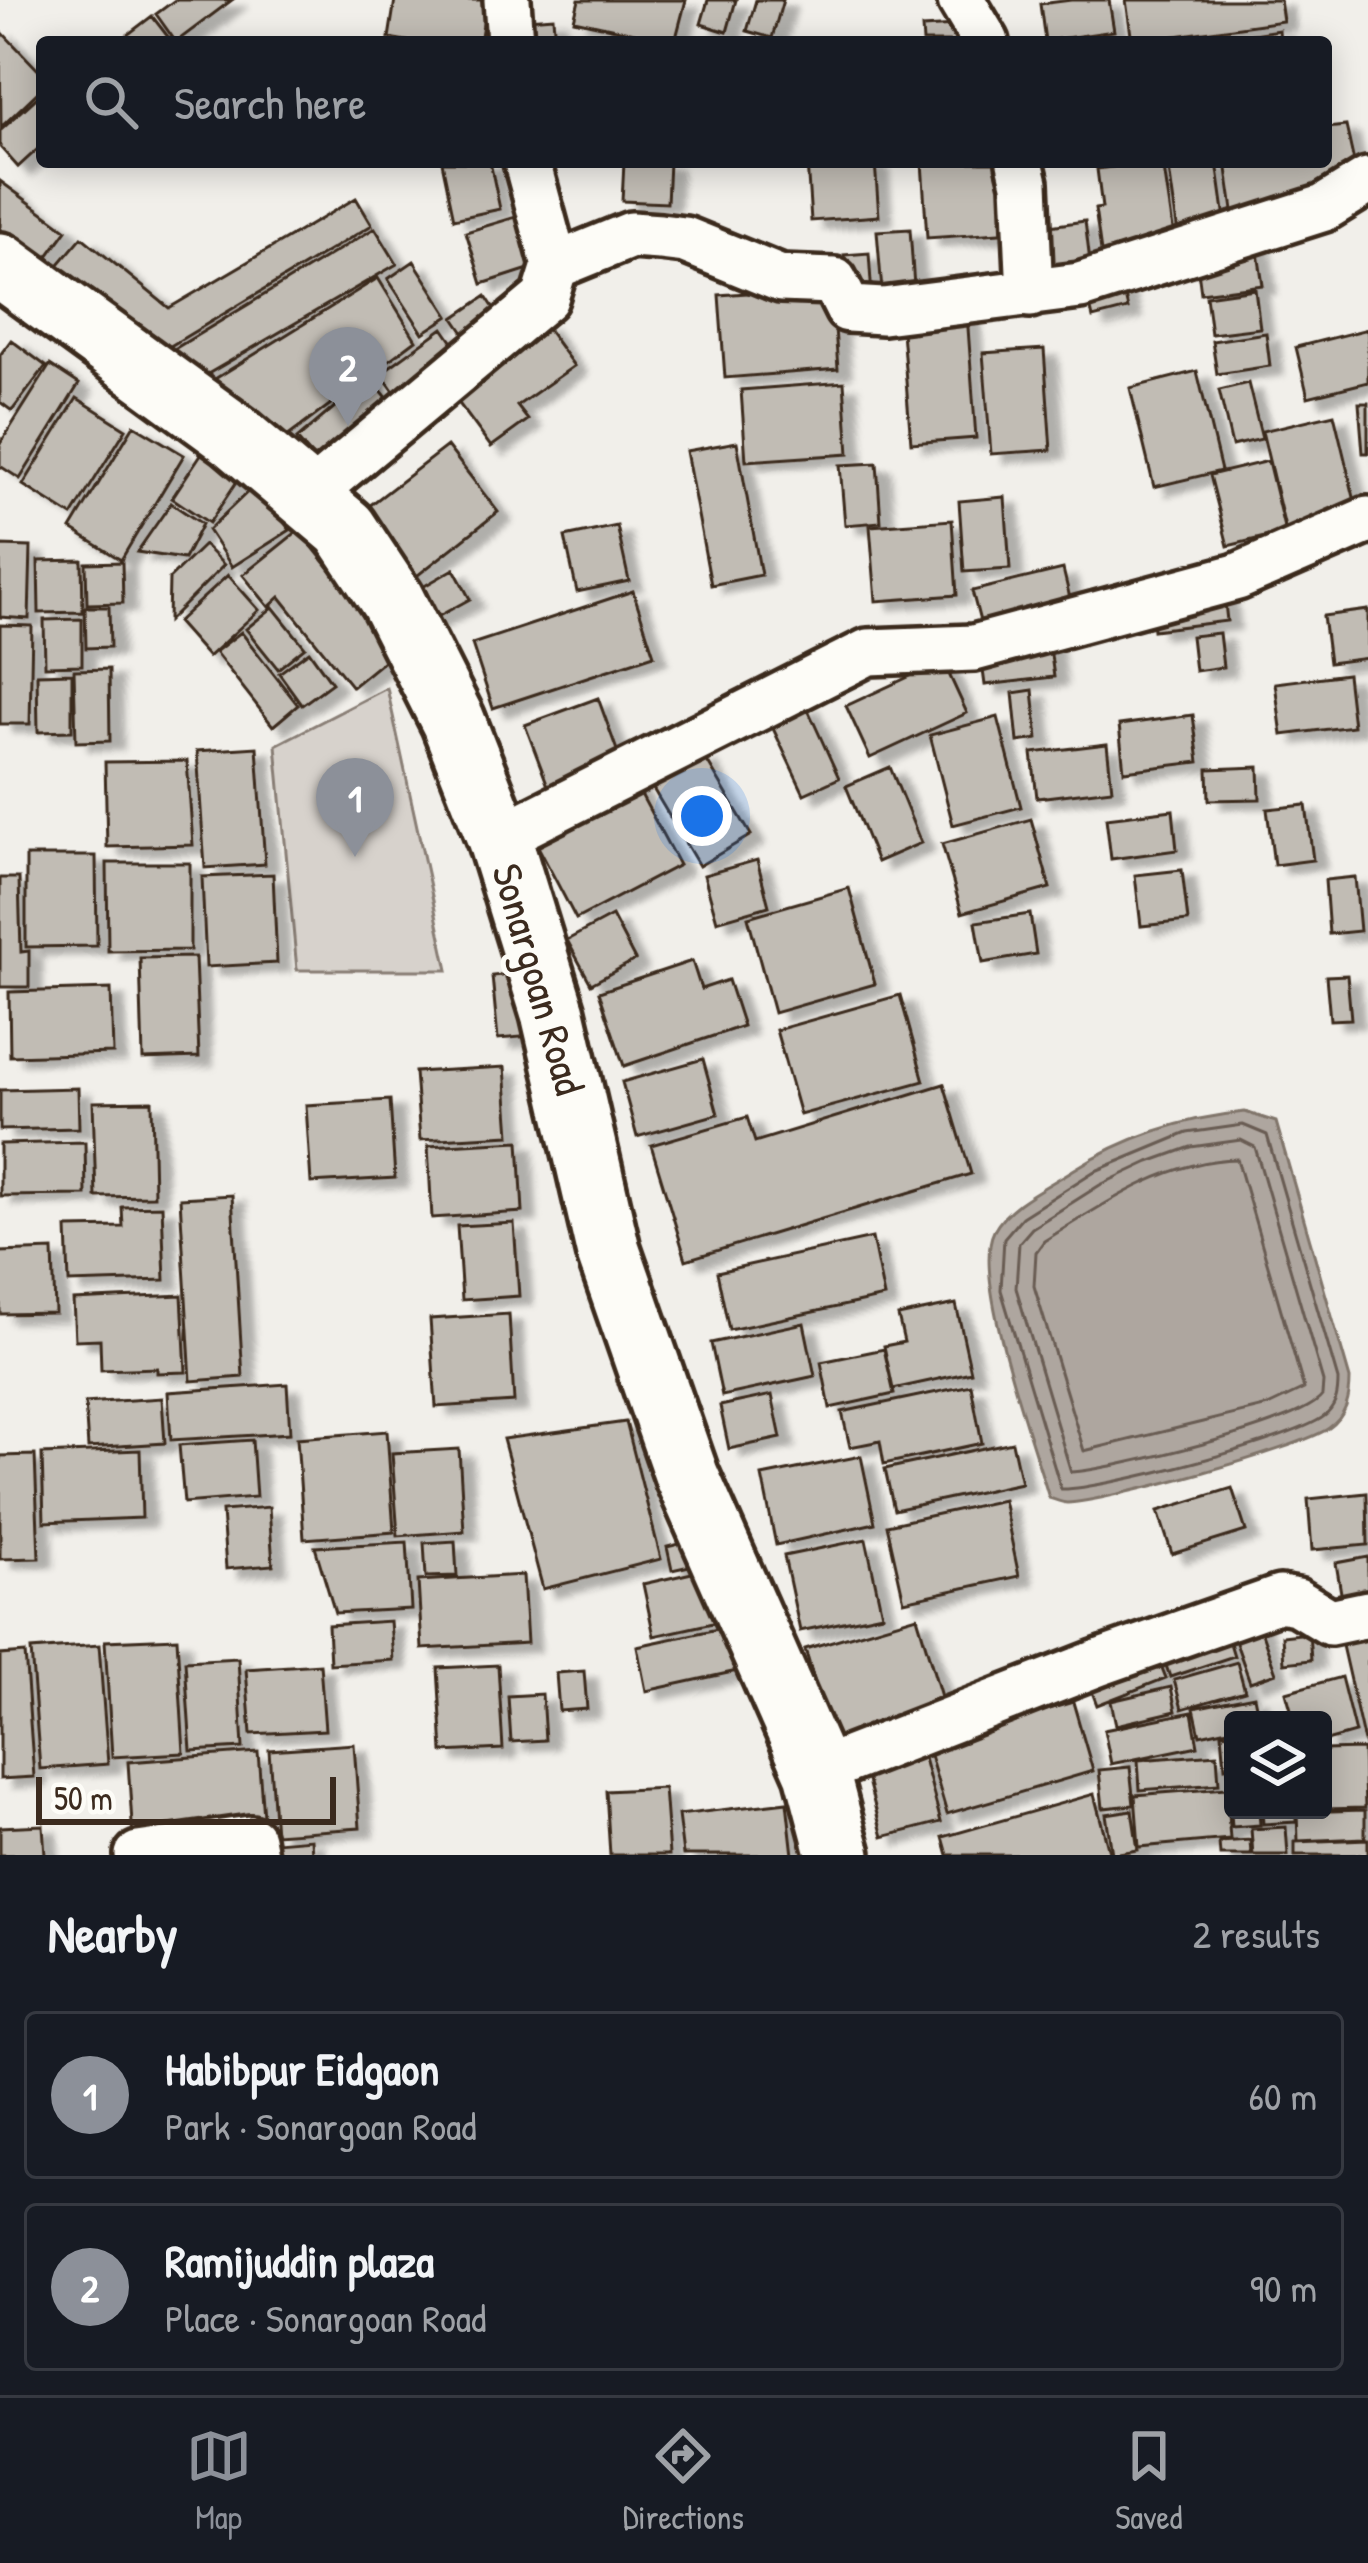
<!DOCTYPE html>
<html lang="en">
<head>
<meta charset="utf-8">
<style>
  :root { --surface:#171b24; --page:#20242c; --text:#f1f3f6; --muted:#9ea1a6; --line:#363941; --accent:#8c9099 }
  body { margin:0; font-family:"Patrick Hand",sans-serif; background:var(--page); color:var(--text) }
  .controls { position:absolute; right:36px; bottom:36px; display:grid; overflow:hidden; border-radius:12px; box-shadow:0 6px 30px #0003 }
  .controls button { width:108px; height:108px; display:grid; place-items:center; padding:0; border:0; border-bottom:3px solid var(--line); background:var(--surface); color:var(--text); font:60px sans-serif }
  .scale { position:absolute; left:36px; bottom:30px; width:300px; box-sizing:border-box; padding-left:12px; border:6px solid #3b2a1e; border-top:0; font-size:33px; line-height:42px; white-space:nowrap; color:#3b2a1e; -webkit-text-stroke:9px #fdfcf7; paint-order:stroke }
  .you { position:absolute; left:702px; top:816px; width:42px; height:42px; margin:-30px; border:9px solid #fff; border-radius:50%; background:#1a73e8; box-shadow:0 0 0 18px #1a73e833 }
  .badge { display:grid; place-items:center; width:78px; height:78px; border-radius:50%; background:var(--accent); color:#fff; font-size:39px; font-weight:700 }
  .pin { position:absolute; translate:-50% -99px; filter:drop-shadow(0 3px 6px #0008) }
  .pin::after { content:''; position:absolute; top:63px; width:42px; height:36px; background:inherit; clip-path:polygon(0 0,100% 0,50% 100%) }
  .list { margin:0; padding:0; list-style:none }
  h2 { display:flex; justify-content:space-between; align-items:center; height:156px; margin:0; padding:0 48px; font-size:51px }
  h2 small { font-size:39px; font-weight:400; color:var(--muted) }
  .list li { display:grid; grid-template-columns:78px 1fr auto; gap:36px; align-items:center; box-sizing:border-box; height:168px; margin:0 24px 24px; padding:0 24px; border:3px solid var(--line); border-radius:12px }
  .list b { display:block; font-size:45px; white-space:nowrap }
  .list p { margin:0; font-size:39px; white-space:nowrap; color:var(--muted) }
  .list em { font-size:39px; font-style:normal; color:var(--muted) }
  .icon { flex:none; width:66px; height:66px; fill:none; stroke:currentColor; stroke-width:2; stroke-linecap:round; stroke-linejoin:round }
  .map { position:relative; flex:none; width:1368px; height:1855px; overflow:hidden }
  .search { position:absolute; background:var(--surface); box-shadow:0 6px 30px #0003; left:36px; right:36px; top:36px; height:132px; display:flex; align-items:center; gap:30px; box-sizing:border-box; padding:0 42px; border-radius:12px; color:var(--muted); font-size:45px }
  .sheet { height:540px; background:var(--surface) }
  nav { display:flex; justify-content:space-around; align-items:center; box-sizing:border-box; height:168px; border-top:3px solid var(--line); background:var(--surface); font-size:33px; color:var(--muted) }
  nav a { display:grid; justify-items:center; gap:6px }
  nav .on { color:var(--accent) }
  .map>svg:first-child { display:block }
</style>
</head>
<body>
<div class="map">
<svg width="1368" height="1855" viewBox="0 0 1368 1855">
  <defs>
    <filter id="shadow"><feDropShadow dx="13" dy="8" stdDeviation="3" flood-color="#0004"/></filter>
  </defs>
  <rect width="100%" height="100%" fill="#f1efea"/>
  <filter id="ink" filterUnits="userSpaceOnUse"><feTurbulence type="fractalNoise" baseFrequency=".00833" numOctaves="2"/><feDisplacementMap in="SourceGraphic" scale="24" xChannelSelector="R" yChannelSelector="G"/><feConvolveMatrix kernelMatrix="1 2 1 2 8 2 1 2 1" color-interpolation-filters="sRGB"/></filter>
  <g filter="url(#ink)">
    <path fill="#d7d2cc" stroke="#897e75" stroke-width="3" d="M387,688L448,970H297L276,745Z"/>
    <path fill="#aea69f" stroke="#80746b" stroke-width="3" d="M1245,1112L1276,1122L1350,1379C1350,1399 1346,1416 1329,1428C1299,1449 1105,1502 1067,1503C1062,1503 1053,1499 1049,1498C1034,1445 971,1276 994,1231C1009,1203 1047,1187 1073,1170C1125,1137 1184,1118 1245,1112Z"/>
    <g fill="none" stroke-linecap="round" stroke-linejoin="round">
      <path stroke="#695c52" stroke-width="3" d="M1243,1125L1267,1135L1338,1380C1338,1393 1337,1404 1327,1414C1303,1438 1097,1491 1061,1489L1001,1290L1004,1238L1022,1217L1093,1172L1187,1133Z
        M1241,1140L1255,1147L1323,1382L1322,1396C1302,1424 1111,1470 1071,1472L1016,1288L1019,1243L1032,1228L1100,1185L1149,1162L1191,1147Z
        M1237,1159L1304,1389L1268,1406L1084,1451L1034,1286L1036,1252L1044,1241C1102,1205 1167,1160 1237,1159Z"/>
    </g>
    <path fill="#c1bcb4" stroke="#3b2a1e" stroke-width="3" filter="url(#shadow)" d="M175,0H232L176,42L156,14Z
      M395,0H487L480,42H412L389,38Z
      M579,0H686L675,42L574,20Z
      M708,0H736L727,32L701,24Z
      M756,0H783L772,38L747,31Z
      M1071,0H1109L1114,31L1045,41L1040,4Z
      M1126,0H1280L1283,21L1132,42Z
      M152,16L172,42H118Z
      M553,17L555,42H515L514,20Z
      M974,25L975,42H923L922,28Z
      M0,30L42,74V88L1,127Z
      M1279,30L1280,42H1199Z
      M42,93V145L18,167L0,147V131Z
      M1346,126L1358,180L1236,231L1226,162H1326V128Z
      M442,162H490L500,209L454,219Z
      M624,162H669L667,203L622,201Z
      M807,162H875L879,216L811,221Z
      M922,162H1010L1014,232L927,238Z
      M1148,162H1163L1176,249L1102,259L1095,209L1102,208L1097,169Z
      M1168,162H1217L1226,226L1178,233Z
      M0,181L67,230L43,263L0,232Z
      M356,198L372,225L157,354L47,278L82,237L169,308Z
      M519,216L535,267L482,284L466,232Z
      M1085,221L1091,270L1036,279L1028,229Z
      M375,228L397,264L206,375L166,354Z
      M910,229L915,301L883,303L877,231Z
      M1256,240L1263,285L1201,293L1195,248Z
      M869,253L872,297L847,298L844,255Z
      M414,261L449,316L423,333L388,279Z
      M378,278L416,340L283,440L197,390Z
      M1122,284L1128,309L1093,318L1087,293Z
      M832,287L838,369L725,378L719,295Z
      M1255,289L1260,328L1211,334L1206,296Z
      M486,296L505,325L473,346L454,318Z
      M967,314L976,438L911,443L901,319Z
      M542,322L574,366L517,406L528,420L491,447L449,390Z
      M443,328L467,363L405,407L381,373Z
      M1368,329V382L1308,397L1296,347Z
      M1266,333L1270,366L1217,374L1212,341Z
      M11,340L46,366L12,411L0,402V355Z
      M1044,349L1051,450L991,454L983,353Z
      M50,365L79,384L20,479L0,466V444Z
      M1197,371L1221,471L1154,487L1130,388Z
      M370,377L399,412L327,474L297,439Z
      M844,382L849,454L746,461L741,390Z
      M1248,383L1262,439L1232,446L1219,390Z
      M77,398L126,429L72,516L23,485Z
      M1359,403H1368V453H1363Z
      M1334,414L1358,514L1286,532L1262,431Z
      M134,425L184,455L121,560L71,529Z
      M209,442L246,468L209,523L172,498Z
      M737,442L761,575L711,585L686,451Z
      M447,446L498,512L408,583L356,516Z
      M1268,461L1285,532L1228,546L1210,475Z
      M877,463L881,522L845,525L840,465Z
      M255,485L290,530L232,567L208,530Z
      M1005,497L1010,569L964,572L959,501Z
      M171,503L202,524L184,559L137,552Z
      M952,520L957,595L876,601L870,526Z
      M617,526L629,581L577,592L565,537Z
      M299,530L396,651L352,687L280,597L269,607L243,575Z
      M204,545L224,565L168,621L169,579Z
      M0,546L31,547L29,619L0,617Z
      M82,560L83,612L39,613L38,561Z
      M122,562L123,603L87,604L86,563Z
      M454,569L470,599L428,622L412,593Z
      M1063,569L1073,611L983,633L972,591Z
      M228,575L259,610L208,657L177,622Z
      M633,591L654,655L493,708L472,644Z
      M1224,594L1227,621L1153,630L1150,603Z
      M85,607H109L110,647L86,648Z
      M273,607L305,647L278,669L246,629Z
      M1368,610V658L1329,663L1323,616Z
      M82,619V665L45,666L44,620Z
      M0,625L32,626L30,724H0Z
      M241,632L298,705L273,726L215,652Z
      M1219,633L1223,667L1195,671L1191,636Z
      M1049,640L1054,677L985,685L980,648Z
      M309,651L332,683L302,705L279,673Z
      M943,661L967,713L870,758L846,706Z
      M109,669L110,741L76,742L74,670Z
      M72,673V731L38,732L37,674Z
      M1347,674L1353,726L1282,735L1275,683Z
      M1033,690L1038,739L1018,742L1013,693Z
      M598,698L622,764L550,791L525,725Z
      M805,703L839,778L804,794L769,720Z
      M1193,715L1199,762L1124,771L1119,725Z
      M998,717L1021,807L953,825L930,735Z
      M1107,744L1112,789L1037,798L1032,753Z
      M257,747L265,864L205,868L197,751Z
      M704,756L751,835L699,866L652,787Z
      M187,761L193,845L107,847L105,762Z
      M890,767L921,843L877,862L846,786Z
      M1259,767L1260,799L1209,800L1208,769Z
      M635,783L679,865L576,919L533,837Z
      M1306,805L1313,860L1274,865L1267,809Z
      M1173,810L1177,850L1111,859L1106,818Z
      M1031,819L1050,888L962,913L942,844Z
      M26,856H96L97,946L26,947Z
      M757,860L769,906L717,921L704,875Z
      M107,863H190V950L108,951Z
      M1182,870L1188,921L1141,926L1135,875Z
      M273,874L277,963L206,967L202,877Z
      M1355,877L1360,931L1329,934L1325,880Z
      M0,878H19L21,952L29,951V987H0Z
      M849,888L875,984L774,1013L748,917Z
      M1030,914L1036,954L983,963L976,922Z
      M612,916L635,960L591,984L567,940Z
      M195,957L199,1057L143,1059L140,958Z
      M692,961L701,989L728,980L743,1026L624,1066L599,992Z
      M540,971L546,1035L498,1039L492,976Z
      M1347,975L1351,1019L1330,1020L1326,976Z
      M111,989L113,1053L10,1056L9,992Z
      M900,995L924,1081L800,1115L776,1030Z
      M703,1059L718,1114L637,1137L622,1082Z
      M505,1067L510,1135L420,1140L415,1072Z
      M944,1084L971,1174L686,1260L651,1145L747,1117L755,1142Z
      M78,1088L79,1128L0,1130V1090Z
      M390,1100L395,1178L311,1183L306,1105Z
      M152,1101L154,1196L96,1197L93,1102Z
      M519,1141L523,1212L432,1218L428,1146Z
      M85,1142L86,1195L0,1196V1144Z
      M232,1195L243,1377L191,1381L180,1198Z
      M162,1206L165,1280L69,1283L67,1228L123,1227L122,1207Z
      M514,1223L519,1296L462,1300L457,1226Z
      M872,1238L884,1297L729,1330L717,1272Z
      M53,1250L55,1313L0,1314V1252Z
      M182,1295L186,1372L157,1373V1368L101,1370L100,1339L75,1340L73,1300Z
      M956,1304L971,1372L893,1389L884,1346L904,1342L898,1316Z
      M509,1314L514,1402L436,1407L430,1319Z
      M804,1323L815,1376L722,1396L711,1343Z
      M884,1349L894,1394L830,1408L821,1362Z
      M287,1384L290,1433L171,1440L168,1392Z
      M971,1385L982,1443L884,1464L880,1441L850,1447L842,1412Z
      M772,1395L781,1438L729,1449L720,1406Z
      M162,1398L165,1443L88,1448L85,1403Z
      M626,1422L661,1559L543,1589L503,1439Z
      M387,1431L394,1532L304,1539L297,1438Z
      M252,1440L256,1497L184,1503L179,1445Z
      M1012,1442L1021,1483L894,1510L885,1469Z
      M459,1449L464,1531L398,1536L392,1453Z
      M140,1450L142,1518L44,1522L42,1454Z
      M35,1455L39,1558L0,1559V1456Z
      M861,1456L875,1523L776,1545L762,1476Z
      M1232,1488L1246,1531L1172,1554L1158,1511Z
      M1367,1493L1368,1545L1312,1550L1308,1499Z
      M1003,1500L1019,1576L904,1601L887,1525Z
      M269,1507L273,1565L226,1569L222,1511Z
      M711,1536L716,1560L672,1570L667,1547Z
      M866,1539L882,1614L800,1631L784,1556Z
      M455,1541L457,1576L426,1577L424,1543Z
      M407,1542L411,1609L335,1613L315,1547Z
      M1368,1557V1600L1343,1605L1336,1563Z
      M714,1568L726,1620L654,1636L643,1584Z
      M523,1575L527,1643L422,1649L418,1581Z
      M917,1616L945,1710L833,1744L805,1649Z
      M1256,1616L1276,1673L1250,1682L1230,1626Z
      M390,1621L393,1660L330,1664L328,1625Z
      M1364,1622L1368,1639L1366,1751L1338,1628Z
      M727,1627L737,1671L646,1691L637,1646Z
      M1226,1630L1234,1656L1170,1677L1161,1651Z
      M1309,1633L1311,1660L1284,1663L1282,1636Z
      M177,1638L184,1753L112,1757L105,1641Z
      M99,1645L108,1764L40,1769L31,1650Z
      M25,1653L34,1777L0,1779V1655Z
      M1156,1653L1166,1678L1097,1705L1088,1681Z
      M238,1658L243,1748L191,1751L185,1661Z
      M1237,1662L1245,1691L1182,1709L1174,1680Z
      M320,1664L325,1730L251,1734L246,1669Z
      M498,1665L503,1749L443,1752L438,1668Z
      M584,1671L587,1709L559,1711L556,1673Z
      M1341,1677L1355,1733L1323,1742V1720H1294L1286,1692Z
      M1171,1687L1176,1711L1116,1725L1111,1701Z
      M542,1694L545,1740L511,1742L508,1696Z
      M1254,1696L1259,1720H1233V1728L1200,1735L1194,1708Z
      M1073,1702L1093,1771L947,1814L927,1745Z
      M1192,1712L1198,1746L1111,1764L1104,1730Z
      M1233,1732V1766L1225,1767L1222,1733Z
      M354,1744L360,1828L275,1834L269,1750Z
      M921,1747L941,1822L883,1837L863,1762Z
      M1363,1749L1365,1808L1323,1809V1750Z
      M258,1752L264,1830L133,1839L128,1762Z
      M1217,1754L1219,1784L1140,1790L1138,1760Z
      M1130,1767L1134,1805L1103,1808L1099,1770Z
      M1228,1770H1233V1810H1259L1260,1825L1232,1827Z
      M664,1788L669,1855H610L606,1791Z
      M1226,1788L1230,1839L1139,1847L1135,1795Z
      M1094,1794L1110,1855H948L943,1837Z
      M787,1802L793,1855H683L678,1815Z
      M1132,1810L1138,1850L1112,1854L1106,1814Z
      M1262,1810H1296V1822L1263,1824Z
      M1365,1810V1838L1298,1841L1297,1812Z
      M43,1825L45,1855H0V1827Z
      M1286,1827L1288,1855H1253L1251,1829Z
      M311,1839L312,1855H263L262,1843Z
      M1368,1839V1855H1295V1842Z
      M1250,1840L1251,1855H1220L1219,1842Z"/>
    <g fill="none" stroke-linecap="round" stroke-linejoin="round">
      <g stroke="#3b2a1e" stroke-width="54">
        <path id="street" d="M507,0L510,42
          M961,0L986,42
          M527,162L555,266L631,235L660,237L685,240L781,279L834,281L848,309L883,311L1080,286L1324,208L1368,181
          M1020,162L1025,183L1030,294
          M307,497L545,298L555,266
          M499,838L868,652L974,648L1237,577L1368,520
          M817,1772L1098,1663L1280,1599L1297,1602L1330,1622L1368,1614
          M138,1855L251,1839L254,1855"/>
      </g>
      <g stroke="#3b2a1e" stroke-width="72">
        <path id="secondary" d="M0,265L235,436L345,529L392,600L453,721L499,838L553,1013L608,1250L687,1477L817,1772L839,1855"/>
      </g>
      <use href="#street" stroke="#fdfcf7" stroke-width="45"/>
      <use href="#secondary" stroke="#fdfcf7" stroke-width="63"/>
    </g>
  </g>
  <g text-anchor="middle" stroke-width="10" stroke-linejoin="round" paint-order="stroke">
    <g font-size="42" fill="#3b2a1e" stroke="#fdfcf7">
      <text transform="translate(539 979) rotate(74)" y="15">Sonargoan Road</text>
    </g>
  </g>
</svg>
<div class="controls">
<button><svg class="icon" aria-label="layers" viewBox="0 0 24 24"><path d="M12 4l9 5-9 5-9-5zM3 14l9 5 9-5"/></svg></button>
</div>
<div class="scale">50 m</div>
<div class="you"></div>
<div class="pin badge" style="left:355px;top:857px">1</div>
<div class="pin badge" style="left:348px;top:426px">2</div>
<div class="search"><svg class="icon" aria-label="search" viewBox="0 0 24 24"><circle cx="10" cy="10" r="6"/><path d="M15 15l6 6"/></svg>Search here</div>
</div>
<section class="sheet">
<h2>Nearby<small>2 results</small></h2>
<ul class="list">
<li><span class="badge">1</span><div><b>Habibpur Eidgaon</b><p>Park · Sonargoan Road</p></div><em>60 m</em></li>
<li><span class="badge">2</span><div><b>Ramijuddin plaza</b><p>Place · Sonargoan Road</p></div><em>90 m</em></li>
</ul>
</section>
<nav>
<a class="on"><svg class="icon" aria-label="map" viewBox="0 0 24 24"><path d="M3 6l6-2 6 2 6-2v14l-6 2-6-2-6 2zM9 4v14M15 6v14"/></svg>Map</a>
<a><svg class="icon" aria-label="directions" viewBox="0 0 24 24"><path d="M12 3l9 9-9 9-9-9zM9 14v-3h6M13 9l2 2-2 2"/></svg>Directions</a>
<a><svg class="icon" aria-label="saved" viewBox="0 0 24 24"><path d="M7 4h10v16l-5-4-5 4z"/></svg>Saved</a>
</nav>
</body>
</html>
